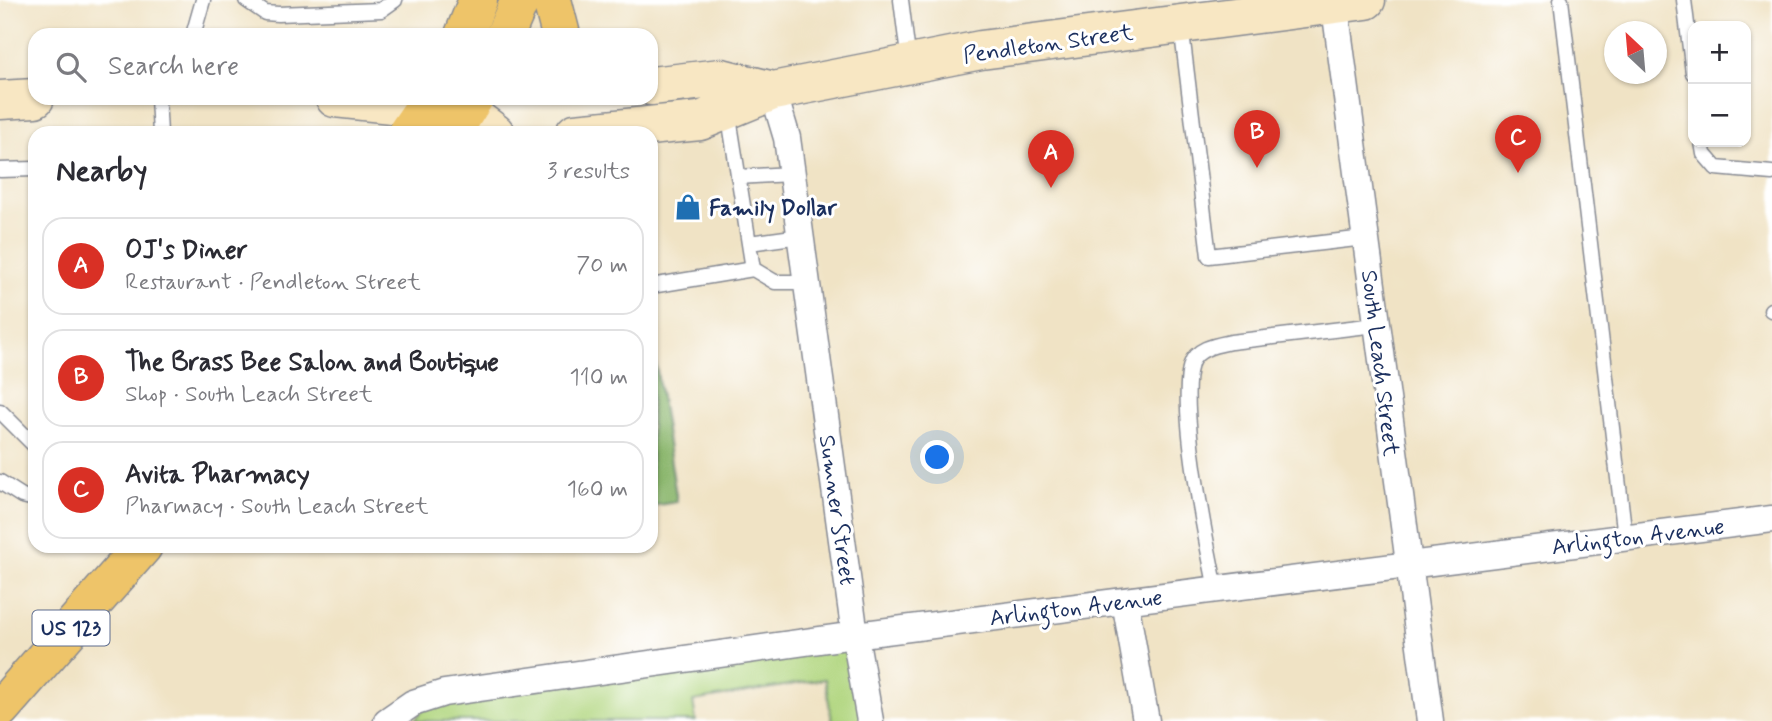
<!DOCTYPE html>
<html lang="en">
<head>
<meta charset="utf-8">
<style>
  :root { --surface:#fff; --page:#f7f7f7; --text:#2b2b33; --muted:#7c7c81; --line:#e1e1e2; --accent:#d93025 }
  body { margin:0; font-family:Mynerve,sans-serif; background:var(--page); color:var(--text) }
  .controls { position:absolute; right:21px; top:21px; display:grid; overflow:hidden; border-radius:14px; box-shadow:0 2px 5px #0004 }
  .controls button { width:63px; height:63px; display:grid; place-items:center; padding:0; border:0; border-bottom:2px solid var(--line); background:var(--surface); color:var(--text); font:35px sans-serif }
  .compass { position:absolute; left:1604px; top:21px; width:63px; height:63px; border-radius:50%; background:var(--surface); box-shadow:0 2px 5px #0004; rotate:334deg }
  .you { position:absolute; left:938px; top:458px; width:24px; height:24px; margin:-18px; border:5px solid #fff; border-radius:50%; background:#1a73e8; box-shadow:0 0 0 10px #1a73e833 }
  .badge { display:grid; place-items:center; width:46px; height:46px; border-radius:50%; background:var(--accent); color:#fff; font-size:23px; font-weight:700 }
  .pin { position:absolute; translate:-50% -58px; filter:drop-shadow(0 2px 4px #0008) }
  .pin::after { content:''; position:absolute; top:37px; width:24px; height:21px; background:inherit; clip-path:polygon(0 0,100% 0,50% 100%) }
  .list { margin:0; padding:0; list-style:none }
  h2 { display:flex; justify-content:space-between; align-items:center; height:91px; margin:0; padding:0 28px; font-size:30px }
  h2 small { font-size:23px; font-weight:400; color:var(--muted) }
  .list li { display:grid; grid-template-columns:46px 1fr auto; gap:21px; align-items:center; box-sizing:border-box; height:98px; margin:0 14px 14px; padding:0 14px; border:2px solid var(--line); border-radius:21px }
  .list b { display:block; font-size:26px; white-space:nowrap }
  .list p { margin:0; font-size:23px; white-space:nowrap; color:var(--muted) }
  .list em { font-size:23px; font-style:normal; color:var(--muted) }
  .icon { flex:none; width:38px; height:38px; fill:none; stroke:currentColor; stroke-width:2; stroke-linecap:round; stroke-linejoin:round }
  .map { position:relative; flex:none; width:1772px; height:721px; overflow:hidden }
  .search { position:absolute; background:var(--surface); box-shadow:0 2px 5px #0004; left:28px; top:28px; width:630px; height:77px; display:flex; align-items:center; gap:18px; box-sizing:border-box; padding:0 24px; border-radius:21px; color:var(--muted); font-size:26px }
  .panel { position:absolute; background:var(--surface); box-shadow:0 2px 5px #0004; left:28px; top:126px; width:630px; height:427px; border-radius:21px }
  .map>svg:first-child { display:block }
</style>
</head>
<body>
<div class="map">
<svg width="1772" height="721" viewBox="0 0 1772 721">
  <rect width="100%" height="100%" fill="#fff"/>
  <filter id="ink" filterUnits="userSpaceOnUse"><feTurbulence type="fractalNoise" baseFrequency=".0143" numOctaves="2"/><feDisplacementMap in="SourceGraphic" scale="14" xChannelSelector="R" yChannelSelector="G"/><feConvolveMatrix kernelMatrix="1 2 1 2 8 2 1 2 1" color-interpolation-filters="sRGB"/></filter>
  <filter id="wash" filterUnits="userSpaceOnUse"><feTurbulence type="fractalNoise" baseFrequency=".00686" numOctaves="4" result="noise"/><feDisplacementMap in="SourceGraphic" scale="28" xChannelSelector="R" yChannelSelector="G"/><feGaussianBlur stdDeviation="1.57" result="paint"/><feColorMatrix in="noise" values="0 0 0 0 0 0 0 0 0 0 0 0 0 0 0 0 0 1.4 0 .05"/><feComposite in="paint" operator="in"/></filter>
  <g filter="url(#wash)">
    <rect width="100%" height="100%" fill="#f0e3c5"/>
    <path fill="#b1d67f" stroke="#66826e" stroke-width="2" d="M866,639L878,721H832L825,679L693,701L696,721H414L436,694Z"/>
    <path fill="#8cb76e" stroke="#547366" stroke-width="2" d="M651,333L677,502L651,506Z"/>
  </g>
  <g filter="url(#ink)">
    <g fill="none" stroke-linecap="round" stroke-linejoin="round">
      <g stroke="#868992" stroke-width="17">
        <path id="service" d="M246,0L265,13L278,14L381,10L395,0
          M901,0L909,63
          M1561,0L1625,537
          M1684,0L1693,73
          M1181,25L1209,256L1365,238
          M193,35L203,0
          M158,98L160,133
          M728,111L753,269
          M1702,142L1704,154L1716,168L1772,173
          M0,170L35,169
          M738,177L791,174
          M749,243L800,236
          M651,286L753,269L775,282H807
          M1771,310H1772
          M0,411L35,446
          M0,482L22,496L35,499
          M1216,589C1206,541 1178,406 1191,364C1196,348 1217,345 1231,342L1376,325"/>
      </g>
      <g stroke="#868992" stroke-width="29">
        <path id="minor" d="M1334,0L1430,721
          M773,91L787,138L855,635L870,721
          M1125,601L1146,721
          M387,721L413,703L444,693L855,635L1772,519"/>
      </g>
      <g stroke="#868992" stroke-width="41">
        <path id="secondary" d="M651,86L721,78L773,91
          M335,98L467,112L495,133
          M0,100L35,98
          M575,133L700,121L773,91L981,50L1366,0"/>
      </g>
      <g stroke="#868992" stroke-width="41">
        <path id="trunk" d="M552,0L561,35
          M464,35L478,0
          M505,35L520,0
          M407,133L431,98
          M452,133L474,98
          M0,709L143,546"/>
      </g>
      <use href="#service" stroke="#fff" stroke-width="14"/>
      <use href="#minor" stroke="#fff" stroke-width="26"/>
      <use href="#secondary" stroke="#f8e7c3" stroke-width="38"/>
      <use href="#trunk" stroke="#eec469" stroke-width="38"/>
    </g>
  </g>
  <defs>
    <g id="shop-bare" transform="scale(2.1)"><path d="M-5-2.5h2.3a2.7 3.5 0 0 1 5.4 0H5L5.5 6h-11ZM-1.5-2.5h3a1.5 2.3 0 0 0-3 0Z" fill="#1f6fb2" stroke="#fff" stroke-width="2.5" paint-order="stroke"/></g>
  </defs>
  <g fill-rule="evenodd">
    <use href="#shop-bare" x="688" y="207"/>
  </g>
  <g text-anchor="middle" stroke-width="6" stroke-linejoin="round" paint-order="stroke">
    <rect fill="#fff" stroke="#5f6d8e" stroke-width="2" x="32.5" y="610.5" width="77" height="35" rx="5"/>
    <g font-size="21" font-weight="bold" fill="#1b2f5e">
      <text x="71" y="635">US 123</text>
    </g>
    <g font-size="23" fill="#1b2f5e" stroke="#fff">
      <text transform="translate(1048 43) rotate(-8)" y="8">Pendleton Street</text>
      <text transform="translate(1381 363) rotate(83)" y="8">South Leach Street</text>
      <text transform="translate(838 510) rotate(82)" y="8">Sumner Street</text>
      <text transform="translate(1638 536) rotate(-7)" y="8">Arlington Avenue</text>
      <text transform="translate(1076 607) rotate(-7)" y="8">Arlington Avenue</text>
    </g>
    <g font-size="23" font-weight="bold" fill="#1b2f5e" stroke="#fff" text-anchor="start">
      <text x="709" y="215">Family Dollar</text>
    </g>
  </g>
</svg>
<div class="controls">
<button>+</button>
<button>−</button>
</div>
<svg class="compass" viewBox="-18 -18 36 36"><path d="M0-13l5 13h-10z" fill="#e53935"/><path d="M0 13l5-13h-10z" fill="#7c7c81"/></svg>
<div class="you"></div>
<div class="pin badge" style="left:1051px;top:188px">A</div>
<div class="pin badge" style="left:1257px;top:168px">B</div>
<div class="pin badge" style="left:1518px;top:173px">C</div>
<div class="search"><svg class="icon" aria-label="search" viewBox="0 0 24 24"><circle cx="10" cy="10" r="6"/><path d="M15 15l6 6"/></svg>Search here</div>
<section class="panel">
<h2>Nearby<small>3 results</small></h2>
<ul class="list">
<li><span class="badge">A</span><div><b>OJ's Diner</b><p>Restaurant · Pendleton Street</p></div><em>70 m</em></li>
<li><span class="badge">B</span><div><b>The Brass Bee Salon and Boutique</b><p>Shop · South Leach Street</p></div><em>110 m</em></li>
<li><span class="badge">C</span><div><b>Avita Pharmacy</b><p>Pharmacy · South Leach Street</p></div><em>160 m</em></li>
</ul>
</section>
</div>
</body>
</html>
